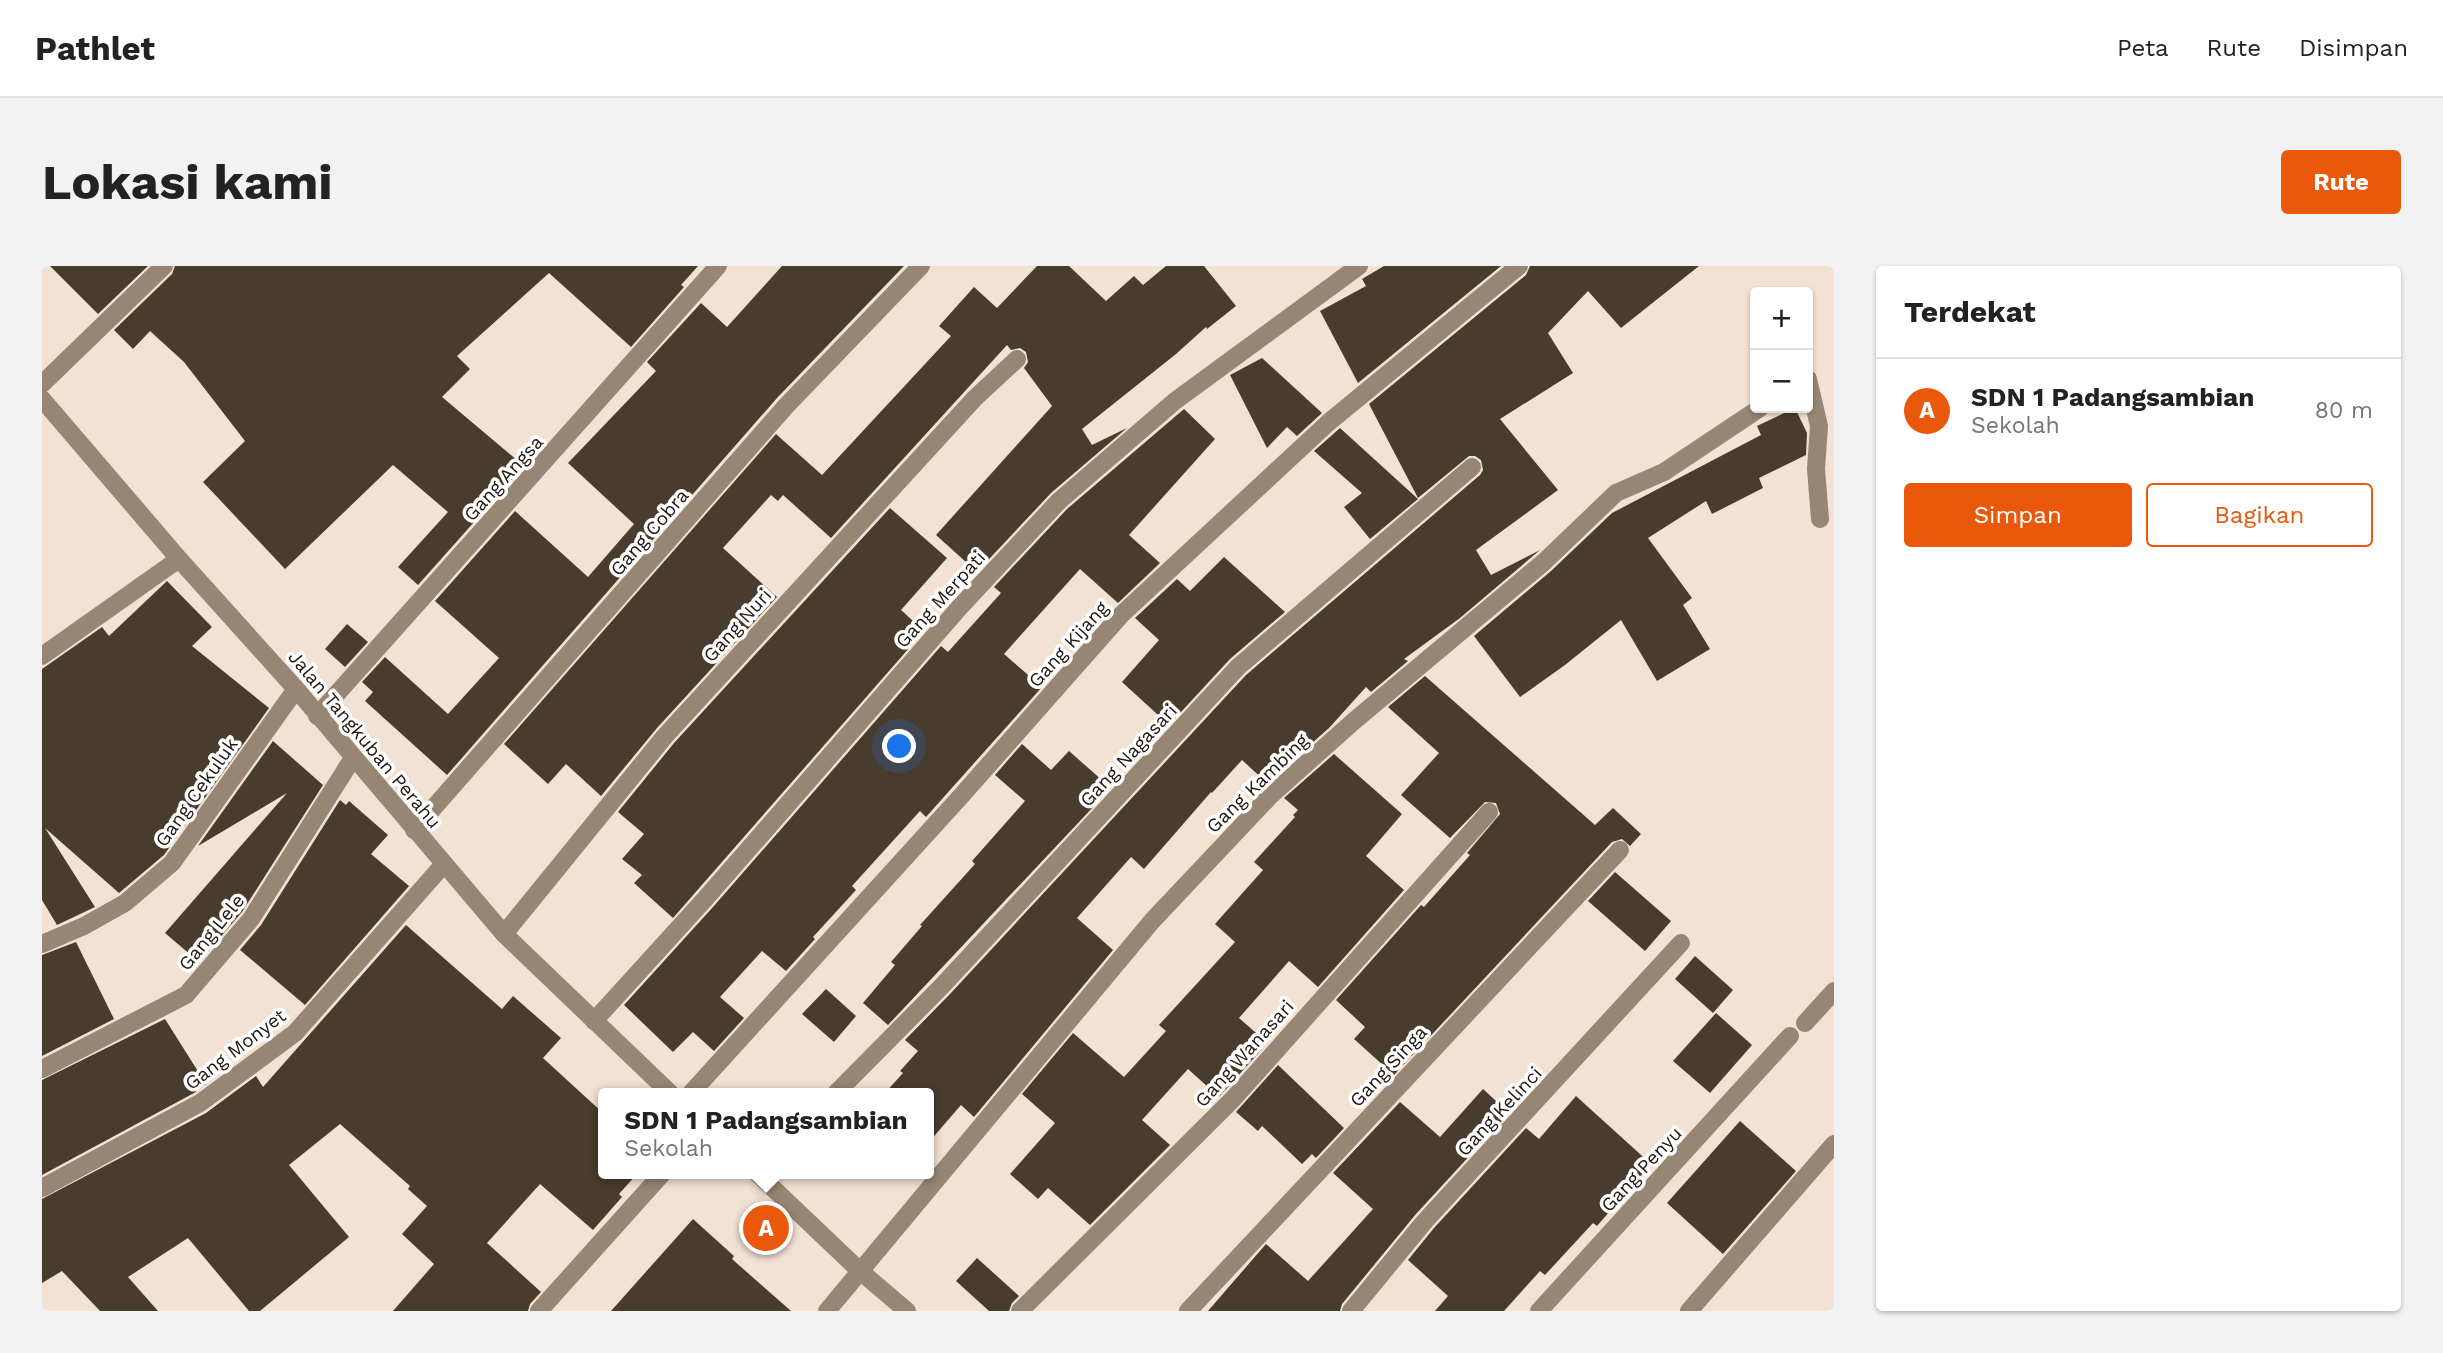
<!DOCTYPE html>
<html lang="id">
<head>
<meta charset="utf-8">
<style>
  :root { --surface:#fff; --page:#f2f2f2; --text:#222; --muted:#767676; --line:#e0e0e0; --accent:#ea580c }
  body { margin:0; font-family:"Work Sans",sans-serif; background:var(--page); color:var(--text) }
  .controls { position:absolute; right:21px; top:21px; display:grid; overflow:hidden; border-radius:7px; box-shadow:0 2px 5px #0004 }
  .controls button { width:63px; height:63px; display:grid; place-items:center; padding:0; border:0; border-bottom:2px solid var(--line); background:var(--surface); color:var(--text); font:35px sans-serif }
  .you { position:absolute; left:858px; top:481px; width:24px; height:24px; margin:-18px; border:5px solid #fff; border-radius:50%; background:#1a73e8; box-shadow:0 0 0 10px #1a73e833 }
  .badge { display:grid; place-items:center; width:46px; height:46px; border-radius:50%; background:var(--accent); color:#fff; font-size:23px; font-weight:700 }
  .pin { position:absolute; translate:-50% -50%; border:4px solid #fff; box-shadow:0 2px 7px #0006 }
  .popup { position:absolute; left:556px; top:822px; width:336px; height:91px; box-sizing:border-box; display:grid; place-content:center; border-radius:7px; background:var(--surface); filter:drop-shadow(0 2px 5px #0005); font-size:23px; white-space:nowrap; color:var(--muted) }
  .popup b { font-size:26px; color:var(--text) }
  .popup::after { content:''; position:absolute; left:50%; top:100%; margin-left:-14px; border:14px solid transparent; border-top-color:var(--surface) }
  .list { margin:0; padding:0; list-style:none }
  h2 { display:flex; justify-content:space-between; align-items:center; height:91px; margin:0; padding:0 28px; font-size:30px }
  h2 small { font-size:23px; font-weight:400; color:var(--muted) }
  .list li { display:grid; grid-template-columns:46px 1fr auto; gap:21px; align-items:center; box-sizing:border-box; height:105px; padding:0 28px; border-top:2px solid var(--line) }
  .list b { display:block; font-size:26px; white-space:nowrap }
  .list p { margin:0; font-size:23px; white-space:nowrap; color:var(--muted) }
  .list em { font-size:23px; font-style:normal; color:var(--muted) }
  .actions { display:flex; gap:14px; padding:21px 28px }
  .actions a { flex:1; padding:16px 0; border:2px solid var(--accent); border-radius:7px; text-align:center; font-size:24px; color:var(--accent) }
  .actions .main { background:var(--accent); color:#fff }
  .map { position:relative; flex:none; width:1792px; height:1045px; overflow:hidden; border-radius:7px }
  header { display:flex; align-items:center; gap:42px; box-sizing:border-box; height:98px; padding:0 35px; background:var(--surface); border-bottom:2px solid var(--line) }
  header strong { font-size:33px }
  nav { display:flex; gap:38px; margin-inline-start:auto; font-size:24px }
  .intro { display:flex; align-items:center; justify-content:space-between; box-sizing:border-box; height:168px; padding:0 42px }
  h1 { margin:0; font-size:49px }
  .button { padding:18px 32px; border-radius:7px; background:var(--accent); color:#fff; font-size:24px; font-weight:700 }
  main { display:flex; gap:42px; padding:0 42px }
  aside { flex:1; background:var(--surface); border-radius:7px; box-shadow:0 2px 5px #0004 }
  .map>svg:first-child { display:block }
</style>
</head>
<body>
<header>
<strong>Pathlet</strong>
<nav><a>Peta</a><a>Rute</a><a>Disimpan</a></nav>
</header>
<div class="intro"><h1>Lokasi kami</h1><a class="button">Rute</a></div>
<main>
<div class="map">
<svg width="1792" height="1045" viewBox="0 0 1792 1045">
  <rect width="100%" height="100%" fill="#f2e2d3"/>
  <path fill="#483c2f" d="M8,0H106L56,48Z
    M133,0H656L639,19L642,21L589,81L507,7L415,90L428,103L400,131L482,200L376,319L356,301L406,246L351,199L243,303L161,216L203,175L142,96L108,65L91,83L72,64L130,8Z
    M740,0H862L735,132L405,509L323,435L331,426L320,416L343,391L406,448L457,392L393,335L473,245L546,311L592,258L526,197L614,105L605,96L659,37L685,61Z
    M995,0H1027L1064,35L1092,10L1101,19L1124,0H1162L1194,40L1165,63L1164,61L1134,88L1040,163L1050,179L1085,162L1009,227L935,306L894,269L1010,140L982,102L986,96L984,86L978,82L969,84L965,79L789,272L741,229L736,235L729,229L681,282L735,331L615,462L559,530L524,498L506,518L462,478L734,168L780,209L909,70L897,60L932,21L955,42Z
    M1342,0H1459L1316,117L1278,45L1324,20L1320,13Z
    M1488,0H1657L1579,62L1546,25L1506,67L1531,107L1458,153L1516,224L1434,284L1449,309L1498,284L1418,352L1362,393L1366,395L1329,426L1324,421L1287,462L1225,517L1200,494L1170,527L1169,526L1102,603L1089,591L1035,652L1071,684L932,851L919,839L887,876V827H843L861,807L858,805L876,785L863,774L908,728L1204,409L1438,209L1441,204L1439,194L1433,190H1427L1376,232L1327,138L1484,9Z
    M1220,92L1280,147L1255,170L1245,161L1225,182L1188,109Z
    M1753,142L1765,167L1764,189L1717,212L1721,222L1670,248L1664,235L1606,272L1650,332L1641,339L1668,383L1615,415L1579,354L1523,399L1478,431L1432,370L1509,305L1570,247L1719,169L1715,160Z
    M1142,143L1173,173L1087,269L1118,297L1076,337L1038,303L962,388L1000,421L884,551L878,545L810,620L814,624L771,671L773,673L744,705L720,685L678,731L702,752L672,785L651,766L631,786L582,739L671,641L899,380L906,386L959,327L952,321L1025,243Z
    M1298,162L1376,233L1328,273L1302,241L1320,227L1272,185Z
    M848,242L905,292L859,344L882,365L631,652L592,617L600,609L580,593L602,568L576,546L632,477Z
    M1182,291L1243,346L1188,393L1127,459L1080,416L1117,374L1093,352L1135,313L1148,325Z
    M125,315L170,361L150,380L227,442L122,589L77,627L3,562L53,641L15,659L0,634V403L60,361L67,370Z
    M305,358L326,376L303,401L283,383Z
    M1383,410L1553,559L1571,542L1599,568L1588,580L1580,573L1570,576L1352,809L1312,773L1323,761L1294,734L1379,639L1382,641L1428,589L1425,587L1458,548L1454,537L1443,536L1408,572L1359,529L1397,487L1346,441Z
    M231,475L281,519L200,646L157,696L123,667L245,527L156,580Z
    M980,478L1009,504L1027,485L1069,522L846,759L821,737L853,699L849,696L880,660L878,659L933,598L930,595L983,535L953,509Z
    M1292,488L1360,548L1324,590L1362,624L1276,721L1247,695L1197,752L1222,774L1217,781L1220,783L1177,831L1146,803L1100,854L1128,879L1048,959L1006,922L996,933L968,908L1013,857L980,828L1031,767L1082,811L1124,765L1117,759L1193,676L1173,658L1221,604L1212,596L1253,551L1251,549L1256,544L1242,532Z
    M298,534L304,539L307,535L346,569L329,588L367,620L263,739L198,684L219,659Z
    M1573,606L1629,655L1603,685L1546,635Z
    M364,659L460,743L471,730L519,772L501,792L561,847V908H595L577,928L580,931L551,964L498,918L445,977L499,1026L488,1038L486,1045H351L392,998L360,968L385,940L366,923L368,920L298,858L247,899L307,971L218,1045H207L146,972L86,1011L116,1045H58L20,1005L0,1017V933L164,847L214,810L221,821Z
    M34,676L72,753L0,790V689Z
    M1653,690L1691,724L1671,747L1633,713Z
    M784,723L814,750L792,776L760,748Z
    M1674,747L1710,779L1668,827L1631,795Z
    M123,753L164,818L152,827L0,909V814Z
    M1236,799L1302,862L1274,892L1270,888L1260,898L1220,860L1216,865L1194,846Z
    M1441,823L1467,847L1374,948L1300,1038L1298,1045H1166L1224,978L1266,1015L1331,943L1291,907L1358,836L1398,871Z
    M1534,830L1609,898L1555,960L1551,957L1503,1009L1498,1005L1462,1045H1393L1406,1030L1366,994L1392,962L1484,862L1497,873Z
    M1698,855L1754,905L1681,988L1625,937Z
    M651,953L692,990L690,993L749,1045H569Z
    M935,992L977,1030L970,1037L967,1045H947L914,1015Z"/>
  <g fill="none" stroke-linecap="round" stroke-linejoin="round">
    <path stroke="#988674" stroke-width="18" d="M1766,113L1777,160L1774,203L1778,253
      M0,118L122,0
      M0,390L137,293
      M275,450L676,0
      M372,564L744,140L879,0
      M462,668L623,470L933,132L975,93
      M0,678L42,660L83,637L130,597L254,423
      M552,755L663,633L917,342L1017,235L1133,135L1317,0
      M1763,757L1792,725
      M0,803L144,729L209,653L311,492
      M649,827L920,529L1079,349L1287,156L1477,0
      M794,827L900,720L1196,401L1430,201
      M0,922L158,837L253,767L402,598
      M497,1045L620,908
      M785,1045L1110,655L1229,529L1312,455L1502,296L1574,227L1622,206L1718,142
      M978,1045L1190,834L1447,546
      M1146,1045L1578,584
      M1309,1045L1383,955L1639,677
      M1497,1045L1748,770
      M1647,1045L1792,878"/>
    <path stroke="#988674" stroke-width="18" d="M0,133L137,293L254,423L462,668L628,827
      M716,908L818,1005L865,1045"/>
  </g>
  <g text-anchor="middle" stroke-width="7" stroke-linejoin="round" paint-order="stroke">
    <g font-size="19" fill="#1d1712" stroke="#fff">
      <text transform="translate(461 212) rotate(-48)" y="7">Gang Angsa</text>
      <text transform="translate(607 266) rotate(-49)" y="7">Gang Cobra</text>
      <text transform="translate(898 333) rotate(-48)" y="7">Gang Merpati</text>
      <text transform="translate(695 359) rotate(-48)" y="7">Gang Nuri</text>
      <text transform="translate(1026 378) rotate(-48)" y="7">Gang Kijang</text>
      <text transform="translate(323 473) rotate(50)" y="7">Jalan Tangkuban Perahu</text>
      <text transform="translate(1086 489) rotate(-47)" y="7">Gang Nagasari</text>
      <text transform="translate(1215 517) rotate(-44)" y="7">Gang Kambing</text>
      <text transform="translate(154 526) rotate(-55)" y="7">Gang Cekuluk</text>
      <text transform="translate(169 666) rotate(-51)" y="7">Gang Lele</text>
      <text transform="translate(193 783) rotate(-37)" y="7">Gang Monyet</text>
      <text transform="translate(1202 787) rotate(-48)" y="7">Gang Wanasari</text>
      <text transform="translate(1346 800) rotate(-47)" y="7">Gang Singa</text>
      <text transform="translate(1457 845) rotate(-47)" y="7">Gang Kelinci</text>
      <text transform="translate(1599 903) rotate(-47)" y="7">Gang Penyu</text>
    </g>
  </g>
</svg>
<div class="controls">
<button>+</button>
<button>−</button>
</div>
<div class="you"></div>
<div class="pin badge" style="left:724px;top:962px">A</div>
<div class="popup"><b>SDN 1 Padangsambian</b>Sekolah</div>
</div>
<aside>
<h2>Terdekat<small></small></h2>
<ul class="list">
<li><span class="badge">A</span><div><b>SDN 1 Padangsambian</b><p>Sekolah</p></div><em>80 m</em></li>
</ul>
<div class="actions"><a class="main">Simpan</a><a>Bagikan</a></div>
</aside>
</main>
</body>
</html>
